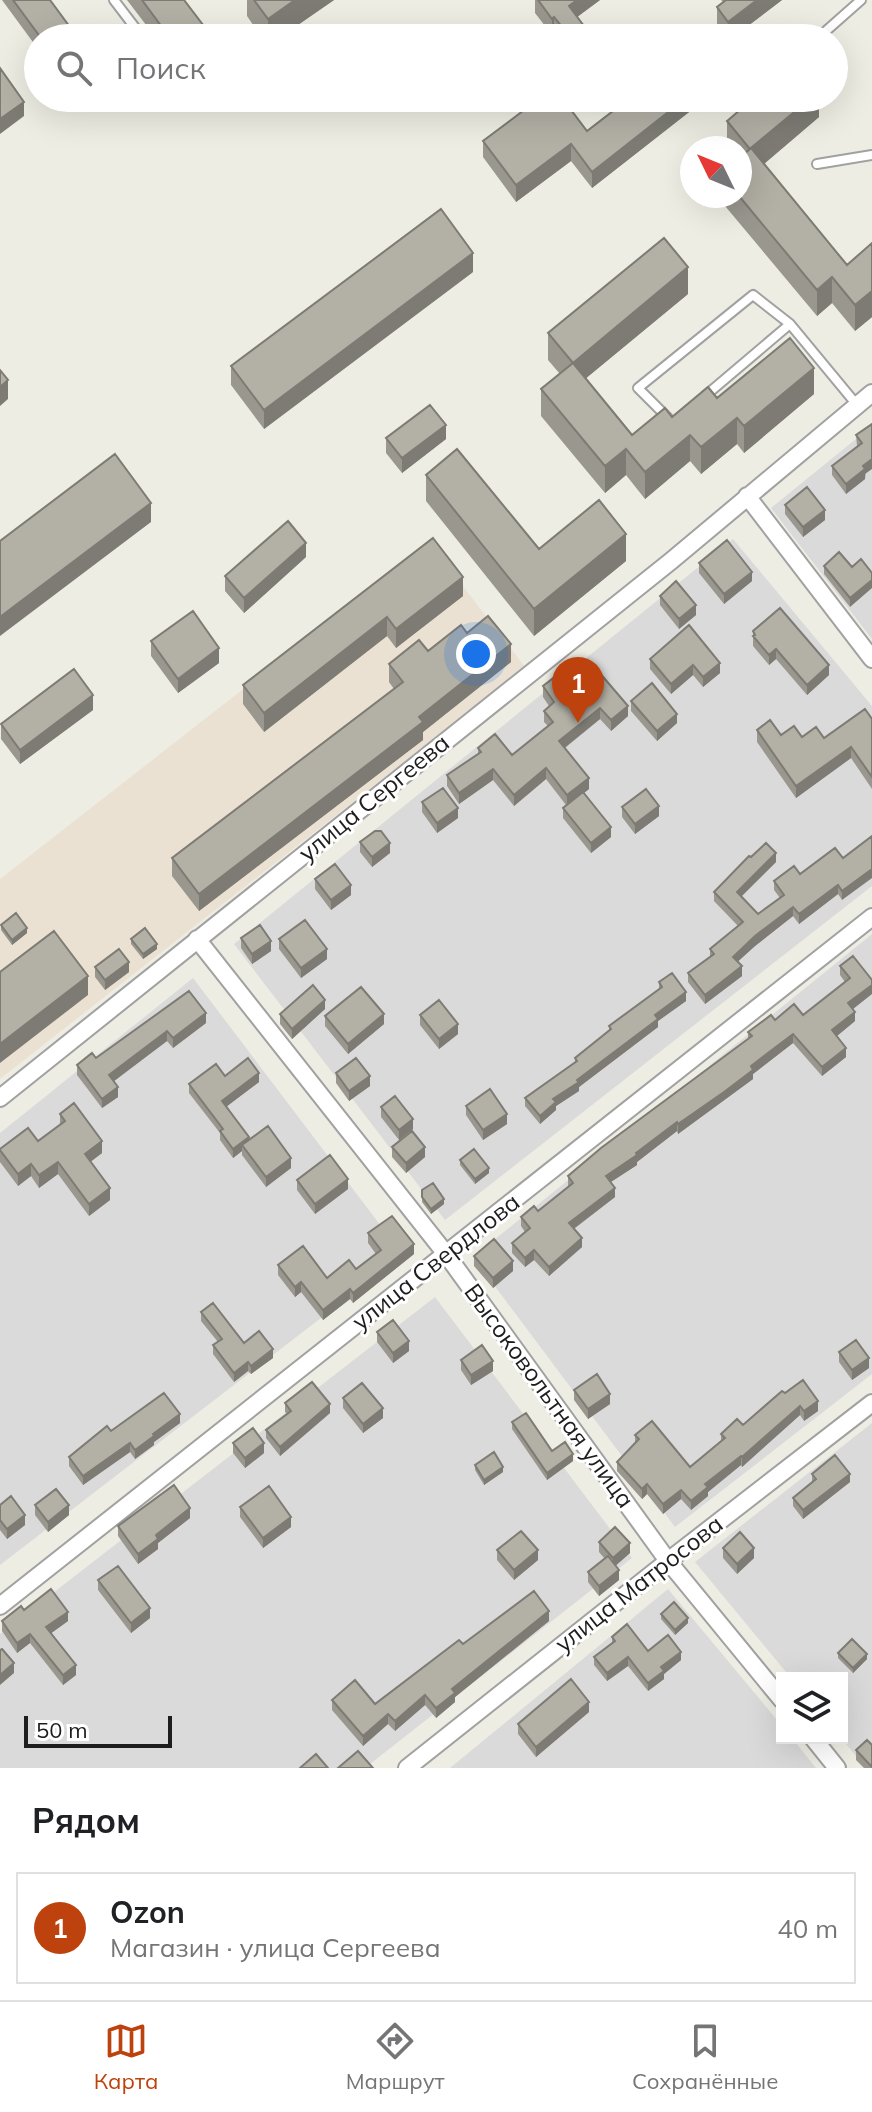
<!DOCTYPE html>
<html lang="ru">
<head>
<meta charset="utf-8">
<style>
  :root { --surface:#fff; --page:#f6f6f6; --text:#202124; --muted:#757577; --line:#e0e0e0; --accent:#bd420d }
  body { margin:0; font-family:Mulish,sans-serif; background:var(--page); color:var(--text) }
  .controls { position:absolute; right:24px; bottom:24px; display:grid; overflow:hidden; border-radius:0px; box-shadow:0 8px 32px #0002 }
  .controls button { width:72px; height:72px; display:grid; place-items:center; padding:0; border:0; border-bottom:2px solid var(--line); background:var(--surface); color:var(--text); font:40px sans-serif }
  .compass { position:absolute; left:680px; top:136px; width:72px; height:72px; border-radius:50%; background:var(--surface); box-shadow:0 8px 32px #0002; rotate:313deg }
  .scale { position:absolute; left:24px; bottom:20px; width:148px; box-sizing:border-box; padding-left:8px; border:4px solid #1d1d1d; border-top:0; font-size:22px; line-height:28px; white-space:nowrap; color:#1d1d1d; -webkit-text-stroke:6px #fff; paint-order:stroke }
  .you { position:absolute; left:476px; top:654px; width:28px; height:28px; margin:-20px; border:6px solid #fff; border-radius:50%; background:#1a73e8; box-shadow:0 0 0 12px #1a73e833 }
  .badge { display:grid; place-items:center; width:52px; height:52px; border-radius:50%; background:var(--accent); color:#fff; font-size:26px; font-weight:700 }
  .pin { position:absolute; translate:-50% -66px; filter:drop-shadow(0 2px 4px #0008) }
  .pin::after { content:''; position:absolute; top:42px; width:28px; height:24px; background:inherit; clip-path:polygon(0 0,100% 0,50% 100%) }
  .list { margin:0; padding:0; list-style:none }
  h2 { display:flex; justify-content:space-between; align-items:center; height:104px; margin:0; padding:0 32px; font-size:34px }
  h2 small { font-size:26px; font-weight:400; color:var(--muted) }
  .list li { display:grid; grid-template-columns:52px 1fr auto; gap:24px; align-items:center; box-sizing:border-box; height:112px; margin:0 16px 16px; padding:0 16px; border:2px solid var(--line); border-radius:0px }
  .list b { display:block; font-size:30px; white-space:nowrap }
  .list p { margin:0; font-size:26px; white-space:nowrap; color:var(--muted) }
  .list em { font-size:26px; font-style:normal; color:var(--muted) }
  .icon { flex:none; width:44px; height:44px; fill:none; stroke:currentColor; stroke-width:2; stroke-linecap:round; stroke-linejoin:round }
  .map { position:relative; flex:none; width:872px; height:1768px; overflow:hidden }
  .search { position:absolute; background:var(--surface); box-shadow:0 8px 32px #0002; left:24px; right:24px; top:24px; height:88px; display:flex; align-items:center; gap:20px; box-sizing:border-box; padding:0 28px; border-radius:44px; color:var(--muted); font-size:30px }
  .sheet { height:232px; background:var(--surface) }
  nav { display:flex; justify-content:space-around; align-items:center; box-sizing:border-box; height:112px; border-top:2px solid var(--line); background:var(--surface); font-size:22px; color:var(--muted) }
  nav a { display:grid; justify-items:center; gap:4px }
  nav .on { color:var(--accent) }
  .map>svg:first-child { display:block }
</style>
</head>
<body>
<div class="map">
<svg width="872" height="1768" viewBox="0 0 872 1768">
  <rect width="100%" height="100%" fill="#edede3"/>
  <path fill="#dbdada" d="M872,426V639L771,508Z
    M733,539L872,706V886L445,1220L234,944Z
    M872,934V1374L675,1527L473,1257Z
    M193,978L403,1255L0,1565V1133Z
    M435,1297L632,1558L365,1768H0V1634Z
    M872,1423V1768H866L841,1738L842,1678H791L695,1562Z
    M668,1589L782,1726V1738H792L816,1768H450Z"/>
  <path fill="#ebe1d3" d="M430,543L525,667L0,1079V879Z"/>
  <g fill="none" stroke-linecap="round" stroke-linejoin="round">
    <g stroke="#a1a1a1" stroke-width="12">
      <path id="service" d="M114,0L143,38
        M818,38L861,0
        M817,164L872,155
        M705,396L790,324
        M668,418L638,388L753,295L790,324L857,405"/>
    </g>
    <g stroke="#a1a1a1" stroke-width="20">
      <path id="minor" d="M747,496L872,659
        M197,939L446,1254L668,1561L782,1700
        M0,1098L671,561L872,393
        M0,1606L872,917
        M813,1738L837,1768
        M407,1768L668,1561L872,1403"/>
    </g>
    <use href="#service" stroke="#fff" stroke-width="8"/>
    <use href="#minor" stroke="#fff" stroke-width="16"/>
  </g>
  <path fill="#9a978f" d="M2,0H50L78,38H38V49Z
    M127,0H184L213,38H156Z
    M247,0H334L279,38H262L247,16Z
    M535,0H600L577,17L593,38H558L554,33L552,35L535,13Z
    M721,0H782L732,38H726L717,26V7L723,2Z
    M604,98H707L592,188L571,161L516,202L483,157V141L587,131L614,111Z
    M819,98V117L764,164L847,265L872,243V317L855,331L832,303L817,316L720,200V196H740V148L727,147V121Z
    M473,272L264,429L231,385V366Z
    M688,294L586,378L632,435L717,398L814,394L744,453L737,444L701,474L690,461L645,499L626,475L605,493L541,416V389L560,374L548,360V333Z
    M872,424L865,479L846,494L832,475V466L857,446L856,435Z
    M386,438L446,439L402,473L386,453Z
    M426,475L539,549L626,561L534,636L426,501Z
    M785,505L825,520L803,537L785,514Z
    M433,538L463,596L396,648L387,636L264,732L243,704V685Z
    M306,557L244,613L225,591V576Z
    M699,563L752,581L724,604L699,573Z
    M824,566L852,567L850,607L824,574Z
    M660,596L696,615L679,629L660,605Z
    M689,625L720,673L703,687L693,675L671,694L650,669V659Z
    M753,631L829,675L807,695L776,659L769,665L753,646Z
    M467,633L511,662L423,732V740L199,911L172,876V858L394,689L389,682V664L428,651Z
    M151,641L219,663L178,693L151,656Z
    M543,686L571,694L628,716L611,731L600,719L565,748L589,789L584,793L611,837L591,853L563,818V808L566,805L546,779L514,806L493,780L459,804L447,786V775L478,754V748L512,755L548,726L544,722V711L549,706L543,697Z
    M631,701L677,723L657,741L631,711Z
    M93,710L20,764L1,739V724Z
    M872,719V789L851,758L796,798L757,742V730L781,735L824,738Z
    M422,802L458,818L437,833L422,812Z
    M622,807L659,816L635,834L622,817Z
    M360,842L390,853L372,867L360,852Z
    M751,857L776,862L741,896L758,914L780,898L774,890V881L800,874L843,858L842,900L838,894L799,924L793,916L755,946L737,962L742,976L705,1004L688,982V973L710,957V949L738,926L714,901V892Z
    M315,879L351,895L331,910L315,889Z
    M1,925L27,933L12,945L1,930Z
    M241,938L271,951L252,964L241,948Z
    M131,939L157,949L143,959L131,944Z
    M279,939L327,959L301,978L279,949Z
    M853,956V1009L855,1021L837,1036L846,1057L822,1076L793,1043L753,1074V1079L678,1134L677,1131L637,1162V1165L611,1182L615,1197L574,1229L582,1247L549,1276L534,1260L525,1267L512,1253V1243L525,1232L521,1226V1217L538,1211L568,1187V1176L748,1039V1032L775,1020L803,1015L845,982L840,975V966Z
    M95,967L129,972L105,990L95,977Z
    M659,982L686,1001L658,1021V1027L579,1087V1091L556,1106V1110L540,1124L525,1106V1098L575,1062V1058L609,1030V1026L659,990Z
    M189,991L206,1023L173,1048L167,1041L113,1081L118,1097L102,1108L77,1075V1065L96,1058Z
    M325,1009L292,1039L280,1024V1014Z
    M420,1015L458,1034L439,1049L420,1025Z
    M325,1016L384,1024L348,1054L325,1026Z
    M336,1073L370,1086L349,1101L336,1083Z
    M225,1076L259,1082L227,1106L249,1140L291,1168L266,1187L242,1155V1151L233,1158L220,1140V1133L189,1093V1084Z
    M466,1106L507,1124L483,1140L466,1115Z
    M381,1107L413,1129L399,1140L381,1117Z
    M60,1114L102,1153L90,1162L110,1200L89,1216L58,1174L39,1188L31,1176L18,1186L0,1162V1149L38,1141L60,1125Z
    M392,1147L425,1157L406,1173L392,1157Z
    M460,1160L489,1173L475,1184L460,1165Z
    M297,1180L348,1189L315,1214L297,1190Z
    M422,1190L444,1204L431,1214L422,1202Z
    M368,1233L414,1254L353,1303L350,1299L323,1320L301,1292L295,1297L278,1275V1265L327,1278L356,1269L376,1254L368,1243Z
    M474,1256L513,1271L493,1288L474,1266Z
    M201,1312L244,1343L273,1358L251,1374L248,1371L234,1382L213,1354V1345L218,1342L201,1321Z
    M377,1332L409,1351L393,1363L377,1342Z
    M839,1352L869,1368L852,1380L839,1362Z
    M461,1360L493,1371L471,1385L461,1370Z
    M574,1390L610,1404L588,1419L574,1400Z
    M785,1393L818,1411L804,1421L800,1415L742,1467L741,1465L708,1492V1496L691,1510L681,1499L663,1514L647,1494L642,1499L617,1471V1462L635,1443V1435L690,1467L721,1442V1434L743,1425Z
    M343,1398L383,1418L363,1433L343,1408Z
    M285,1403L330,1413L280,1456L266,1438V1430L287,1414L285,1412Z
    M512,1422L552,1451L573,1461L547,1480L512,1429Z
    M180,1423L154,1442V1445L135,1459L130,1452L83,1485L69,1466V1457L111,1431Z
    M233,1443L264,1453L245,1468L233,1453Z
    M475,1465L503,1472L484,1485L475,1470Z
    M812,1474L850,1482L803,1519L793,1506V1498L812,1482Z
    M0,1505L25,1525L7,1539L0,1530Z
    M35,1505L69,1515L48,1532L35,1515Z
    M240,1507L291,1527L263,1548L240,1517Z
    M190,1518L158,1543V1549L138,1564L118,1536V1526Z
    M599,1542L630,1553L615,1566L619,1580L599,1596L588,1582V1572L605,1559L599,1552Z
    M723,1548L754,1558L737,1574L723,1558Z
    M497,1550L538,1560L514,1580L497,1560Z
    M98,1580L150,1618L131,1633L98,1590Z
    M24,1610L68,1621L51,1633L76,1675L63,1685L30,1643L17,1653L2,1631V1621Z
    M661,1614L688,1623L675,1635L661,1619Z
    M549,1621L455,1697V1702L436,1718L425,1705L395,1731L388,1724L363,1746L332,1710V1700L375,1704L463,1644Z
    M612,1637L648,1651L681,1660L664,1674V1679L648,1691L628,1666L607,1681L594,1665V1657L612,1643Z
    M838,1653L867,1659L853,1673L838,1658Z
    M589,1712L536,1757L518,1734V1724Z
    M872,1745V1768H864L856,1760V1750Z"/>
  <path fill="#7d7b74" d="M295,0H334L279,38H268V19Z
    M577,0H600L569,23V6Z
    M757,0H782L732,38H728V22Z
    M554,17V33L552,35V19Z
    M686,98H707L592,188V172Z
    M811,98H819V117L751,175V148Z
    M24,102V116L0,134V119Z
    M571,144V161L516,202V185Z
    M473,253V272L264,429V410Z
    M688,267V294L573,389V363Z
    M832,277V303L817,316V290Z
    M872,291V317L855,331V305Z
    M814,368V394L744,453V426Z
    M8,380V399L0,406V387Z
    M737,418V444L701,474V447Z
    M446,425V439L402,473V458Z
    M690,435V461L645,499V472Z
    M626,449V475L605,493V466Z
    M872,459V469L865,474V479L846,494V484L863,466Z
    M151,503V522L0,636V617Z
    M825,510V520L803,537V527Z
    M626,534V561L534,636V609Z
    M306,543V557L244,613V598Z
    M752,572V581L724,604V594Z
    M463,577V596L396,648V629Z
    M872,580V588L850,607V598Z
    M696,605V615L679,629V619Z
    M387,617V636L264,732V713Z
    M511,644V662L423,732V740L199,911V894Z
    M219,648V663L178,693V679Z
    M776,649V659L769,665V655Z
    M720,663V673L703,687V677Z
    M693,665V675L671,694V684Z
    M829,665V675L807,695V685Z
    M93,695V710L20,764V750Z
    M628,706V716L611,731V720Z
    M600,708V719L559,752V741Z
    M677,714V723L657,741V731Z
    M851,747V758L796,798V786Z
    M546,768V779L514,806V795Z
    M493,769V780L459,804V793Z
    M589,778V789L567,806V795Z
    M659,806V816L635,834V824Z
    M458,808V818L437,833V823Z
    M611,827V837L591,853V843Z
    M390,843V853L372,867V857Z
    M776,853V862L737,901V892Z
    M872,869V878L842,900V891Z
    M351,885V895L331,910V900Z
    M838,885V894L799,924V914Z
    M793,907V916L755,946L733,966V957L755,936Z
    M27,928V933L12,945V940Z
    M271,941V951L252,964V954Z
    M157,944V949L143,959V954Z
    M327,949V959L301,978V968Z
    M129,962V972L105,990V980Z
    M742,966V976L705,1004V995Z
    M88,976V995L0,1063V1044Z
    M872,985V994L848,1013V1003Z
    M686,992V1001L658,1021V1027L579,1087V1091L556,1106V1110L540,1124V1116L553,1099L655,1015Z
    M325,1000V1009L292,1039V1029Z
    M855,1012V1021L832,1040V1030Z
    M206,1013V1023L173,1048V1038Z
    M384,1014V1024L348,1054V1044Z
    M458,1024V1034L439,1049V1039Z
    M167,1031V1041L109,1085V1075Z
    M793,1034V1043L753,1074V1079L678,1134V1124Z
    M846,1048V1057L822,1076V1067Z
    M259,1073V1082L222,1110V1101Z
    M370,1076V1086L349,1101V1091Z
    M118,1087V1097L102,1108V1099Z
    M507,1114V1124L483,1140V1130Z
    M413,1119V1129L399,1140V1130Z
    M677,1122V1131L637,1162V1165L606,1185V1176Z
    M249,1137V1146L242,1145V1151L233,1158V1149Z
    M102,1141V1153L85,1166V1154Z
    M425,1147V1157L406,1173V1163Z
    M291,1158V1168L266,1187V1177Z
    M58,1162V1174L39,1188V1175Z
    M31,1164V1176L18,1186V1174Z
    M489,1168V1173L475,1184V1179Z
    M348,1179V1189L315,1214V1204Z
    M110,1188V1200L89,1216V1204Z
    M615,1188V1197L569,1232V1223Z
    M444,1199V1204L431,1214V1209Z
    M582,1238V1247L549,1276V1267Z
    M414,1244V1254L353,1303V1293Z
    M534,1250V1260L525,1267V1258Z
    M513,1261V1271L493,1288V1278Z
    M301,1282V1292L295,1297V1287Z
    M350,1289V1299L323,1320V1310Z
    M409,1341V1351L393,1363V1353Z
    M273,1349V1358L251,1374V1366Z
    M869,1358V1368L852,1380V1370Z
    M493,1361V1371L471,1385V1375Z
    M248,1362V1371L234,1382V1373Z
    M610,1394V1404L588,1419V1409Z
    M818,1401V1411L804,1421V1411Z
    M330,1404V1413L280,1456V1447Z
    M800,1406V1415L742,1467V1457Z
    M383,1408V1418L363,1433V1424Z
    M180,1414V1423L154,1442V1445L135,1459V1450L153,1434Z
    M130,1443V1452L83,1485V1476Z
    M264,1443V1453L245,1468V1458Z
    M573,1454V1461L547,1480V1473Z
    M741,1456V1465L708,1492V1496L691,1510V1501L705,1484Z
    M503,1467V1472L484,1485V1480Z
    M850,1474V1482L803,1519V1510Z
    M647,1484V1494L642,1499V1489Z
    M681,1490V1499L663,1514V1504Z
    M69,1505V1515L48,1532V1522Z
    M190,1508V1518L158,1543V1549L138,1564V1554L156,1535Z
    M25,1515V1525L7,1539V1529Z
    M291,1517V1527L263,1548V1538Z
    M630,1543V1553L613,1568V1558Z
    M754,1548V1558L737,1574V1564Z
    M538,1550V1560L514,1580V1570Z
    M619,1570V1580L599,1596V1586Z
    M150,1608V1618L131,1633V1623Z
    M549,1611V1621L455,1697V1702L436,1718V1708L452,1689Z
    M68,1612V1621L46,1637V1627Z
    M688,1618V1623L675,1635V1630Z
    M30,1634V1643L17,1653V1643Z
    M681,1652V1660L664,1674V1679L648,1691V1683L661,1667Z
    M867,1654V1659L853,1673V1668Z
    M628,1657V1666L607,1681V1673Z
    M14,1663V1673L0,1685V1675Z
    M76,1665V1675L63,1685V1675Z
    M425,1695V1705L395,1731V1721Z
    M589,1702V1712L536,1757V1747Z
    M388,1714V1724L363,1746V1736Z"/>
  <path fill="#b3b0a6" stroke="#7d7b74" stroke-width="2" d="M13,0H50L78,38H41Z
    M142,0H184L213,38H170Z
    M254,0H295L268,19Z
    M538,0H577L569,6L593,38H571L554,17L552,19Z
    M726,0H757L728,22L717,7Z
    M0,68L24,102L0,119Z
    M540,98H562L587,131L622,104L617,98H686L592,172L571,144L516,185L483,141Z
    M754,98H811L751,148L847,265L872,243V291L855,305L832,277L817,290L739,196H740V157L750,149L727,121Z
    M441,209L473,253L264,410L231,366Z
    M664,238L688,267L573,363L548,333Z
    M790,338L814,368L744,426L737,418L701,447L690,435L645,472L626,449L605,466L541,389L573,363L632,435L665,408L672,417L708,387L717,398Z
    M0,370L8,380L0,387Z
    M430,405L446,425L402,458L386,438Z
    M872,424V459L863,466L865,469L846,484L832,466L862,443L856,435Z
    M457,449L539,549L599,500L626,534L534,609L426,475Z
    M115,454L151,503L0,617V541Z
    M807,487L825,510L803,527L785,505Z
    M288,521L306,543L244,598L225,576Z
    M433,538L463,577L396,629L387,617L264,713L243,685Z
    M727,540L752,572L724,594L699,563Z
    M839,552L852,567L861,559L872,573V580L850,598L824,566Z
    M676,581L696,605L679,619L660,596Z
    M780,608L829,665L807,685L776,649L769,655L753,636L755,635L753,631Z
    M193,611L219,648L178,679L151,641Z
    M488,616L511,644L419,717L423,722L199,894L172,858L403,682L389,664L419,640L428,651L461,625L467,633Z
    M689,625L720,663L703,677L693,665L671,684L650,659Z
    M74,669L93,695L20,750L1,724Z
    M598,671L628,706L611,720L600,708L559,741L589,778L567,795L546,768L514,795L493,769L459,793L447,775L481,752L478,748L495,734L512,755L553,722L544,711L554,702L543,686L556,676L571,694Z
    M652,683L677,714L657,731L631,701Z
    M865,709L872,719V777L851,747L796,786L757,730L770,720L781,735L794,726L802,737L816,727L824,738Z
    M443,788L458,808L437,823L422,802Z
    M646,789L659,806L635,824L622,807Z
    M583,792L611,827L591,843L563,808Z
    M375,831H381L390,843L372,857L360,842Z
    M872,836V869L842,891L838,885L799,914L793,907L755,936L733,957L742,966L705,995L688,973L714,954L710,949L743,922L714,892L749,856L751,857L766,843L776,853L737,892L758,914L784,895L774,881L794,866L800,874L835,848L843,858Z
    M335,864L351,885L331,900L315,879Z
    M16,913L27,928L12,940L1,925Z
    M305,920L327,949L301,968L279,939Z
    M260,925L271,941L252,954L241,938Z
    M145,928L157,944L143,954L131,939Z
    M54,931L88,976L0,1044V972Z
    M119,949L129,962L105,980L95,967Z
    M853,956L872,980V985L848,1003L855,1012L832,1030L846,1048L822,1067L793,1034L751,1066L753,1070L724,1092L678,1124L677,1122L636,1153L637,1155L606,1176L615,1188L569,1223L582,1238L549,1267L534,1250L525,1258L512,1243L530,1228L521,1217L534,1206L538,1211L573,1183L568,1176L601,1148L752,1036L748,1032L771,1015L775,1020L794,1004L803,1015L850,978L840,966Z
    M672,973L686,992L655,1015L658,1019L577,1080L579,1082L553,1099L556,1102L540,1116L525,1098L577,1061L575,1058L611,1029L609,1026L662,987L659,982Z
    M313,985L325,1000L292,1029L280,1014Z
    M361,987L384,1014L348,1044L325,1016Z
    M189,991L206,1013L173,1038L167,1031L109,1075L118,1087L102,1099L77,1065L92,1053L96,1058Z
    M439,1000L458,1024L439,1039L420,1015Z
    M248,1058L259,1073L222,1101L249,1137L233,1149L220,1131L223,1129L189,1084L216,1064L225,1076Z
    M356,1058L370,1076L349,1091L336,1073Z
    M490,1089L507,1114L483,1130L466,1106Z
    M395,1096L413,1119L399,1130L381,1107Z
    M74,1103L102,1141L85,1154L110,1188L89,1204L58,1162L39,1175L31,1164L18,1174L0,1150V1149L28,1128L38,1141L65,1121L60,1114Z
    M268,1126L291,1158L266,1177L242,1145Z
    M412,1131L425,1147L406,1163L392,1147Z
    M474,1149L489,1168L475,1179L460,1160Z
    M330,1155L348,1179L315,1204L297,1180Z
    M433,1183L444,1199L431,1209L422,1197V1190Z
    M392,1216L414,1244L353,1293L350,1289L323,1310L301,1282L295,1287L278,1265L303,1246L327,1278L349,1260L356,1269L381,1250L368,1233Z
    M494,1239L513,1261L493,1278L474,1256Z
    M213,1303L244,1343L259,1331L273,1349L251,1366L248,1362L234,1373L213,1345L222,1339L201,1312Z
    M393,1320L409,1341L393,1353L377,1332Z
    M856,1340L869,1358L852,1370L839,1352Z
    M482,1345L493,1361L471,1375L461,1360Z
    M597,1374L610,1394L588,1409L574,1390Z
    M803,1380L818,1401L804,1411L800,1406L742,1457L741,1456L705,1484L708,1487L691,1501L681,1490L663,1504L647,1484L642,1489L617,1462L639,1439L635,1435L652,1421L690,1467L725,1438L721,1434L737,1419L743,1425L782,1391L785,1393Z
    M312,1382L330,1404L280,1447L266,1430L291,1411L285,1403Z
    M362,1383L383,1408L363,1424L343,1398Z
    M164,1393L180,1414L153,1434L154,1436L135,1450L130,1443L83,1476L69,1457L107,1426L111,1431Z
    M526,1413L552,1451L565,1442L573,1454L547,1473L512,1422Z
    M253,1428L264,1443L245,1458L233,1443Z
    M494,1452L503,1467L484,1480L475,1465Z
    M835,1455L850,1474L803,1510L793,1498L816,1479L812,1474Z
    M174,1485L190,1508L156,1535L158,1539L138,1554L118,1526Z
    M269,1486L291,1517L263,1538L240,1507Z
    M56,1489L69,1505L48,1522L35,1505Z
    M11,1496L25,1515L7,1529L0,1520V1505Z
    M615,1527L630,1543L613,1558L599,1542Z
    M521,1531L538,1550L514,1570L497,1550Z
    M740,1532L754,1548L737,1564L723,1548Z
    M608,1556L619,1570L599,1586L588,1572Z
    M118,1566L150,1608L131,1623L98,1580Z
    M51,1589L68,1612L46,1627L76,1665L63,1675L30,1634L17,1643L2,1621L21,1606L24,1610Z
    M534,1591L549,1611L452,1689L455,1693L436,1708L425,1695L395,1721L388,1714L363,1736L332,1700L355,1680L375,1704L459,1640L463,1644Z
    M674,1602L688,1618L675,1630L661,1614Z
    M627,1624L648,1651L668,1635L681,1652L661,1667L664,1671L648,1683L628,1657L607,1673L594,1657L615,1641L612,1637Z
    M852,1639L867,1654L853,1668L838,1653Z
    M2,1649L14,1663L0,1675V1650Z
    M571,1679L589,1702L536,1747L518,1724Z
    M867,1740L872,1745V1767L856,1750Z
    M358,1751L373,1768H338Z
    M316,1754L328,1768H300Z"/>
  <g text-anchor="middle" stroke-width="6" stroke-linejoin="round" paint-order="stroke">
    <g font-size="24" fill="#1d1d1d" stroke="#fff">
      <text transform="translate(374 798) rotate(-39)" y="8">улица Сергеева</text>
      <text transform="translate(436 1262) rotate(-38)" y="8">улица Свердлова</text>
      <text transform="translate(549 1396) rotate(54)" y="8">Высоковольтная улица</text>
      <text transform="translate(639 1584) rotate(-38)" y="8">улица Матросова</text>
    </g>
  </g>
</svg>
<div class="controls">
<button><svg class="icon" aria-label="layers" viewBox="0 0 24 24"><path d="M12 4l9 5-9 5-9-5zM3 14l9 5 9-5"/></svg></button>
</div>
<svg class="compass" viewBox="-18 -18 36 36"><path d="M0-13l5 13h-10z" fill="#e53935"/><path d="M0 13l5-13h-10z" fill="#757577"/></svg>
<div class="scale">50 m</div>
<div class="you"></div>
<div class="pin badge" style="left:578px;top:723px">1</div>
<div class="search"><svg class="icon" aria-label="search" viewBox="0 0 24 24"><circle cx="10" cy="10" r="6"/><path d="M15 15l6 6"/></svg>Поиск</div>
</div>
<section class="sheet">
<h2>Рядом<small></small></h2>
<ul class="list">
<li><span class="badge">1</span><div><b>Ozon</b><p>Магазин · улица Сергеева</p></div><em>40 m</em></li>
</ul>
</section>
<nav>
<a class="on"><svg class="icon" aria-label="map" viewBox="0 0 24 24"><path d="M3 6l6-2 6 2 6-2v14l-6 2-6-2-6 2zM9 4v14M15 6v14"/></svg>Карта</a>
<a><svg class="icon" aria-label="directions" viewBox="0 0 24 24"><path d="M12 3l9 9-9 9-9-9zM9 14v-3h6M13 9l2 2-2 2"/></svg>Маршрут</a>
<a><svg class="icon" aria-label="saved" viewBox="0 0 24 24"><path d="M7 4h10v16l-5-4-5 4z"/></svg>Сохранённые</a>
</nav>
</body>
</html>
